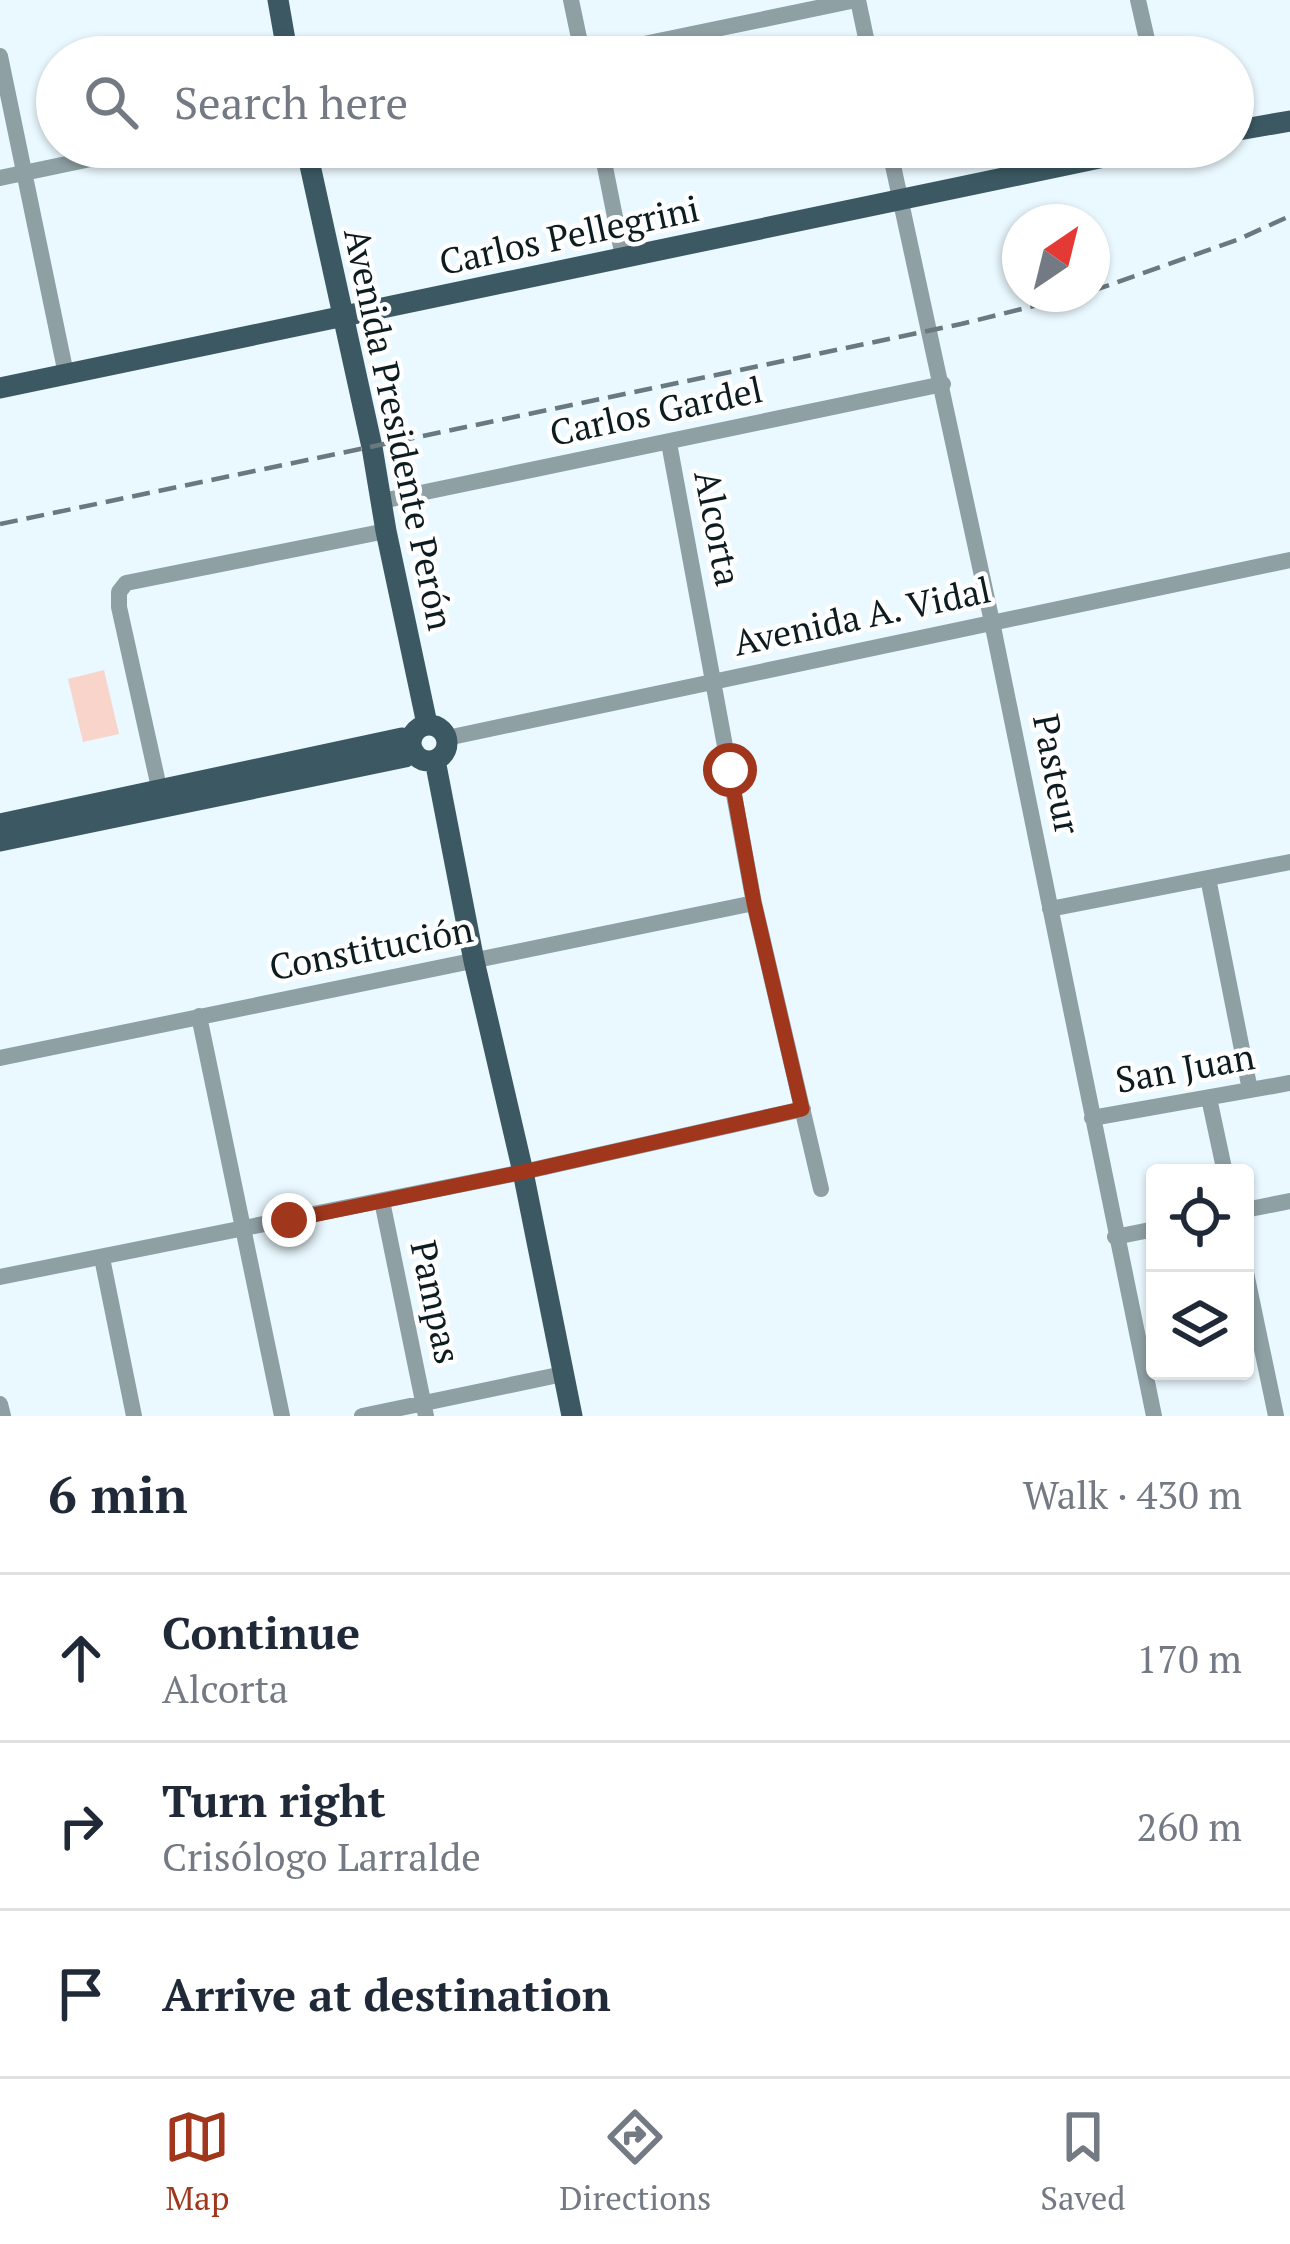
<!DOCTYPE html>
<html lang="en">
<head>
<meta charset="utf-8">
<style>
  :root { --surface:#fff; --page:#f2f2f3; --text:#1f2937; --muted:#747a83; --line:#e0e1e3; --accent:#a0371d }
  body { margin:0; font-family:"PT Serif",serif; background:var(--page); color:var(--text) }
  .controls { position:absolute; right:36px; bottom:36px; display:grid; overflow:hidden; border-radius:12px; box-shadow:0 3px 9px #0004 }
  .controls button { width:108px; height:108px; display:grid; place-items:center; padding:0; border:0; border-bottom:3px solid var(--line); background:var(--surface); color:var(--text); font:60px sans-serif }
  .compass { position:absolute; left:1002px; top:204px; width:108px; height:108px; border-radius:50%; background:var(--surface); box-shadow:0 3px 9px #0004; rotate:35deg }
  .stop { position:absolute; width:36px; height:36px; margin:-27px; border:9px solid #a0371d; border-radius:50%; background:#fff }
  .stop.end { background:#a0371d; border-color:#fff; box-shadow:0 3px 12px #0008 }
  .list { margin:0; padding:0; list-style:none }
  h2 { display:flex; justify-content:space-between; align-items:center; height:156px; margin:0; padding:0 48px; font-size:51px }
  h2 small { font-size:39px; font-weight:400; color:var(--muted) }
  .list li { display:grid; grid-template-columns:78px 1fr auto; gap:36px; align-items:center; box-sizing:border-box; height:168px; padding:0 48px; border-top:3px solid var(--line) }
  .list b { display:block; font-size:45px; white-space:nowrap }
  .list p { margin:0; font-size:39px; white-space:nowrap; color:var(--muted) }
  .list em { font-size:39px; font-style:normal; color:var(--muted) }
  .icon { flex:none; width:66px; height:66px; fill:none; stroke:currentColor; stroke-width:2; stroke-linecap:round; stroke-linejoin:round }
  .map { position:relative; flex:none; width:1290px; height:1416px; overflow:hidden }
  .search { position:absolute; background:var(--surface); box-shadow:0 3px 9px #0004; left:36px; right:36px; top:36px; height:132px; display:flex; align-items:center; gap:30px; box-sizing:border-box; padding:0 42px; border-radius:66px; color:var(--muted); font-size:45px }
  .sheet { height:660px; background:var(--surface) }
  nav { display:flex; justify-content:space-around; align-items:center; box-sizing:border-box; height:168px; border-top:3px solid var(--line); background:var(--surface); font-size:33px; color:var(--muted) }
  nav a { display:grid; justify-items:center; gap:6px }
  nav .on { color:var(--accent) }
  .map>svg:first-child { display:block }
</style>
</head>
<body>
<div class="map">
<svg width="1290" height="1416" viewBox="0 0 1290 1416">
  <rect width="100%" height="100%" fill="#eaf9ff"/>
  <path fill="#f9d4ca" d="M104,670L119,734L83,742L68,679Z"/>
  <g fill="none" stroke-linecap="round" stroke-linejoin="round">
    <path stroke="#8fa0a5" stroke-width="16" d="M571,0L583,57
      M858,0L870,57
      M1138,0L1151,57
      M0,56L66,374
      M581,57L856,0
      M601,147L623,257
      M889,147L992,622L1154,1416
      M0,178L148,147
      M669,443L754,903L821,1189
      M382,501L943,384
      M447,738L1290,560
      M162,801L119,607V592L126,583L386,531
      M1208,878L1250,1090
      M1050,909L1290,862
      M199,1016L282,1416
      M0,1058L754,903
      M1209,1098L1225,1173
      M1092,1118L1290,1083
      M382,1201L426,1416
      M1245,1210L1290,1201
      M1115,1237L1155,1229
      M102,1258L134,1416
      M1245,1268L1276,1416
      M0,1277L523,1172L803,1109
      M0,1404L3,1416
      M362,1416L563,1374"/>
    <path stroke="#3c5963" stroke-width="21" d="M278,0L288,57
      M1233,131L1290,121
      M306,147L372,447L386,531L427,724
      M0,388L1152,147
      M411 743a18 18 0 1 1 36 0a18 18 0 1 1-36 0Z
      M435,760L474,961L523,1172L572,1416
      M0,824L402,738L411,740
      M0,841L405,757L414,752"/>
    <path stroke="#6a797e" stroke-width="4.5" stroke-dasharray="18 9" stroke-linecap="butt" d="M1092,291L1237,240L1290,216
      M0,524L961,324L1082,294"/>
  </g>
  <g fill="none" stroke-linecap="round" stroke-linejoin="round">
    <path stroke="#a0371d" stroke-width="15" d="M289,1220L523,1172L802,1109L754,903L730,770"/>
  </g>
  <g text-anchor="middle" stroke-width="9" stroke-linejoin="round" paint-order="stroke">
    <g font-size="36" fill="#0d1c20" stroke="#fff">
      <text transform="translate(569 235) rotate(-12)" y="13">Carlos Pellegrini</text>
      <text transform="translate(656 411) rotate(-12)" y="13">Carlos Gardel</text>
      <text transform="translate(399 429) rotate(78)" y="13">Avenida Presidente Perón</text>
      <text transform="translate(718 528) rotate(79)" y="13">Alcorta</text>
      <text transform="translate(862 616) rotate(-12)" y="13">Avenida A. Vidal</text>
      <text transform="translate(1057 774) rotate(79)" y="13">Pasteur</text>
      <text transform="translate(371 948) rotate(-11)" y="13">Constitución</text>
      <text transform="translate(1185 1068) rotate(-10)" y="13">San Juan</text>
      <text transform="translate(436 1302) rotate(78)" y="13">Pampas</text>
    </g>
  </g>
</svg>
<div class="controls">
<button><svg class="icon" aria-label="locate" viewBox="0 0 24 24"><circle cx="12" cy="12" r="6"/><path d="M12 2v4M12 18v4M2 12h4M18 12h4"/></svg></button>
<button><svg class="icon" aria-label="layers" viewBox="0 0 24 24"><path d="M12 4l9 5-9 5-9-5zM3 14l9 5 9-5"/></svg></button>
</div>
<svg class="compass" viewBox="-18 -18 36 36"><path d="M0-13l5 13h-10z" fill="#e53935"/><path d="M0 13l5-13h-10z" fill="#747a83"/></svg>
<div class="stop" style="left:730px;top:770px"></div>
<div class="stop end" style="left:289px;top:1220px"></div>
<div class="search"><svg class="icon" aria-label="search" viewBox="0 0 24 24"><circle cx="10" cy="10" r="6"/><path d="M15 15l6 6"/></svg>Search here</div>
</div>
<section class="sheet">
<h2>6 min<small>Walk · 430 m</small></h2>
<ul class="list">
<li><svg class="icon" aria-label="ahead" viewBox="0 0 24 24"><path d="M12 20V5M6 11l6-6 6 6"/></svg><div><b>Continue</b><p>Alcorta</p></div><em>170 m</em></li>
<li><svg class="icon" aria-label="right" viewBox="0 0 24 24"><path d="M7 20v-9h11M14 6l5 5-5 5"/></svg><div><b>Turn right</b><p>Crisólogo Larralde</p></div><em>260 m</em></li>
<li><svg class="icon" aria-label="arrive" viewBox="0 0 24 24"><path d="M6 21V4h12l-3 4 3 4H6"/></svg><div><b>Arrive at destination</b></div></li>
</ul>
</section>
<nav>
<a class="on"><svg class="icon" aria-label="map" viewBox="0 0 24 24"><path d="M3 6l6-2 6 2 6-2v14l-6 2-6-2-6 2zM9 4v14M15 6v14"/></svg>Map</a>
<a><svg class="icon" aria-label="directions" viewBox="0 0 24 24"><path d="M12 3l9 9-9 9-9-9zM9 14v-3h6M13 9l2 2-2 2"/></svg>Directions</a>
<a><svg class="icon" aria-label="saved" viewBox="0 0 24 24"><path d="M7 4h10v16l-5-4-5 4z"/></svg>Saved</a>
</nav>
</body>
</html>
